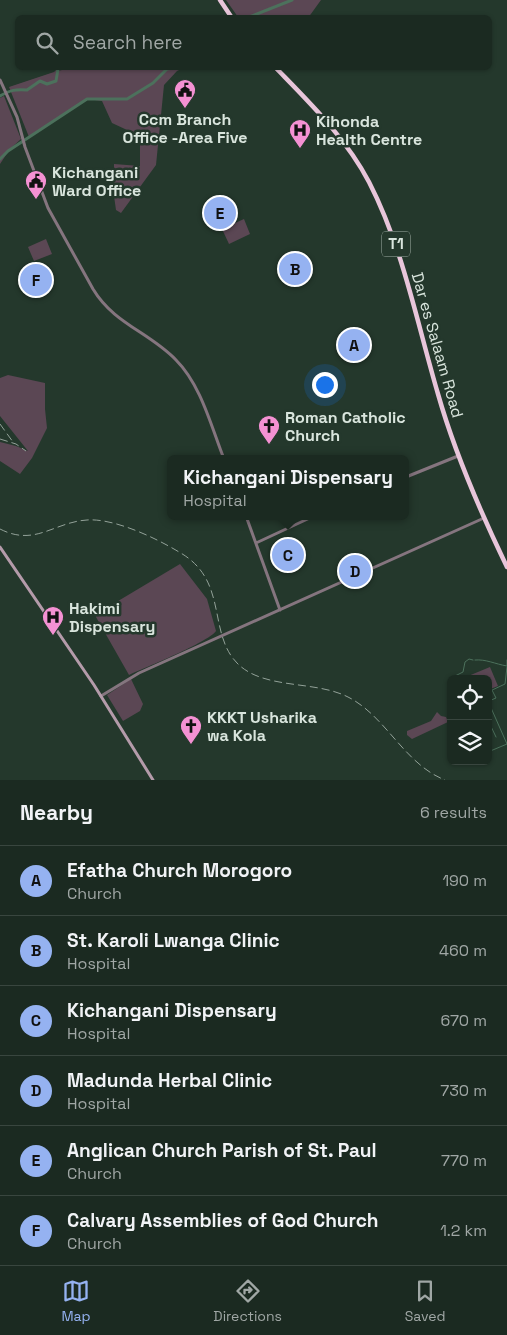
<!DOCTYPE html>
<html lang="en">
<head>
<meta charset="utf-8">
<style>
  :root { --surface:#1b2a21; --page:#24322a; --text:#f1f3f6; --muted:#a0a7a5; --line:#39463f; --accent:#95b2f1 }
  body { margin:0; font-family:"Space Grotesk",sans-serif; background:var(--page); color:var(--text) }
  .controls { position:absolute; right:15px; bottom:15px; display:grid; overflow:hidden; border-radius:8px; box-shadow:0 1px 4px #0004 }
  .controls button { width:45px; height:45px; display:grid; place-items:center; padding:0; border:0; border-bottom:1px solid var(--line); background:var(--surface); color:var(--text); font:25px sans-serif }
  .you { position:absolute; left:324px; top:384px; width:18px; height:18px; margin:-12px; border:4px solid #fff; border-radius:50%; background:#1a73e8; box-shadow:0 0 0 8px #1a73e833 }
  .badge { display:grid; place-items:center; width:32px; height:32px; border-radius:50%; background:var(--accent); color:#111; font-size:16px; font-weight:700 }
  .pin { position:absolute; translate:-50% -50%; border:2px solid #fff; box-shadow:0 1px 5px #0006 }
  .popup { position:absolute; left:167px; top:455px; width:242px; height:65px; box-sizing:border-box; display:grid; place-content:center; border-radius:8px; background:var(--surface); filter:drop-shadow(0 1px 4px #0005); font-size:16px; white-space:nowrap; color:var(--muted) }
  .popup b { font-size:19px; color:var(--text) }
  .popup::after { content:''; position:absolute; left:50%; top:100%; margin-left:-10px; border:10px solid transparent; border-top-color:var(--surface) }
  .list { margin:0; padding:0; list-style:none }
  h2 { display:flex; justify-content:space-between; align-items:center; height:65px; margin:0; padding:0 20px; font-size:21px }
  h2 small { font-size:16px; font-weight:400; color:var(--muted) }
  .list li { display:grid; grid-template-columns:32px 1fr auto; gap:15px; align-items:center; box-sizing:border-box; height:70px; padding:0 20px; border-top:1px solid var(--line) }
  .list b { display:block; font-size:19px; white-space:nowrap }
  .list p { margin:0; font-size:16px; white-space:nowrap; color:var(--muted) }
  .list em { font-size:16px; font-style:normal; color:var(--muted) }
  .icon { flex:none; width:28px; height:28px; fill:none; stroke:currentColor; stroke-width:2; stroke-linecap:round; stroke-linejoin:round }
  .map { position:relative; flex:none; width:507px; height:780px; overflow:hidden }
  .search { position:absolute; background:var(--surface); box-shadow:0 1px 4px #0004; left:15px; right:15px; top:15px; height:55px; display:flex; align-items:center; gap:12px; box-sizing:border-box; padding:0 18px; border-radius:8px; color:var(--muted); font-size:19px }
  .sheet { height:485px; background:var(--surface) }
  nav { display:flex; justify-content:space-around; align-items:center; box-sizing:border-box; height:70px; border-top:1px solid var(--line); background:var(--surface); font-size:14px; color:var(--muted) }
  nav a { display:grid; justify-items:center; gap:2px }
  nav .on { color:var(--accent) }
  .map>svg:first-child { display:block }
</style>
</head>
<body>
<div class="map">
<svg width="507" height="780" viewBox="0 0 507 780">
  <rect width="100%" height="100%" fill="#24382c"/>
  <path fill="#5b4754" d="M226,0H321L308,18L238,17Z
    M70,68H183L177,71L164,85L156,165L121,213L116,210L114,196V164L140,166V136L112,123L102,101L87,99L29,137L9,87L54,72L57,69L58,71Z
    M4,96L21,139L10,149L0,164V98Z
    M244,219L250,234L229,244L222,229Z
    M46,239L52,254L34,261L28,247Z
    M8,375L45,383V409L47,428L32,458L20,474L0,461V442L16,446L28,451L0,416V378Z
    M180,564L207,599L216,631C207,643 146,667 129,675L96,617L98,613Z
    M490,667L498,686L488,690V679H461Z
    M131,679L143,704L140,711L123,721L107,695Z
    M437,712L441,716L446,717L448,722L412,739L407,735V731L431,721Z"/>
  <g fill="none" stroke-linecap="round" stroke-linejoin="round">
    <path stroke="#4c715c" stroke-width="1" d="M475,660C486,659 495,664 507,666V660
      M452,677V679
      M453,677L463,672L465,662L469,659L473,660
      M488,692L505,684L507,667
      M488,701L507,744L488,752
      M489,701L496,698L492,690
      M488,720L496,737
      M449,753L451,751"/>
    <path stroke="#4c715c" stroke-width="3" d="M247,18L292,0
      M121,68H127
      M0,96C10,90 16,89 27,90L40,81L47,84L56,81L58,69L61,68
      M0,159L8,151L87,99H127L153,83L167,69L174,68"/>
    <path stroke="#85757f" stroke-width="3" d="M0,80L17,117L25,147L48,208L93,289C114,324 149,332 176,360C201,385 211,426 224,459
      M406,477L458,456
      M246,516L280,610
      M256,543L314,516
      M101,696L139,673L484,518"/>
    <path stroke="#b49baa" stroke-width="3" d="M0,547L94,685L153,780"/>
    <path stroke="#e8c5da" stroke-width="4.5" d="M220,0L232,18
      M276,68C310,103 346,138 369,182C403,248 417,323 438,394C455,454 480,511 507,567"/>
    <path stroke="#93a299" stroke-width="1" stroke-dasharray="8 4" stroke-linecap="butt" d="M0,424L13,442
      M0,439L16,444L26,451
      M0,529C35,547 54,522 87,520C114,518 156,538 179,552C229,580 207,632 237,663C263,690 315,680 348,697C386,716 404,764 445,780"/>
  </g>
  <defs>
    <g id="civic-pin" transform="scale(1.125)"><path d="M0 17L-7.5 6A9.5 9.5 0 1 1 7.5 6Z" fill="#f491d3" stroke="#24382c"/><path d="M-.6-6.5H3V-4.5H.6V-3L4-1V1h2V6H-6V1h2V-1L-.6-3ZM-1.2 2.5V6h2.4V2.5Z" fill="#111"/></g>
    <g id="hospital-pin" transform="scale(1.125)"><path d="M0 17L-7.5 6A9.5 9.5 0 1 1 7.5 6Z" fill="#f491d3" stroke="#24382c"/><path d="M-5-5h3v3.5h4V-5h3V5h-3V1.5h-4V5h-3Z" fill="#111"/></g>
    <g id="church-pin" transform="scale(1.125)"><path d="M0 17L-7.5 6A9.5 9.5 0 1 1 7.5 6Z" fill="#f491d3" stroke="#24382c"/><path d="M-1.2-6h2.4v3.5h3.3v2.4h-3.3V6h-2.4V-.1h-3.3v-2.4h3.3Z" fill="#111"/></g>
  </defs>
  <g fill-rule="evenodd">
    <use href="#civic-pin" x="185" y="90"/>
    <use href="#hospital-pin" x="300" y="130"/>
    <use href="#civic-pin" x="36" y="181"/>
    <use href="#church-pin" x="269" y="426"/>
    <use href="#hospital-pin" x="53" y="617"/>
    <use href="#church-pin" x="191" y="726"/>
  </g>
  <g text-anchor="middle" stroke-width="5" stroke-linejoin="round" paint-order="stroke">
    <rect fill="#24382c" stroke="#a3b1a8" stroke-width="1" x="382" y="231.5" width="28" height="25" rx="4"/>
    <g font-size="15" font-weight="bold" fill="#d9e5dd">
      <text x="396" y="249">T1</text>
    </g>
    <g font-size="16" font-weight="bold" fill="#d9e5dd" stroke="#24382c" text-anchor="start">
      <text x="185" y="125" text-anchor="middle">Ccm Branch<tspan x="185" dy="18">Office -Area Five</tspan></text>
      <text x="316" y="127">Kihonda<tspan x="316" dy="18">Health Centre</tspan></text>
      <text x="52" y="178">Kichangani<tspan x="52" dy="18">Ward Office</tspan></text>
      <text x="285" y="423">Roman Catholic<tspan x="285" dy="18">Church</tspan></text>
      <text x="69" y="614">Hakimi<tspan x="69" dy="18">Dispensary</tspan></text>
      <text x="207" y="723">KKKT Usharika<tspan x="207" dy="18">wa Kola</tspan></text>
    </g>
    <g font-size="16" fill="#d9e5dd" stroke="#24382c">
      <text transform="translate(438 345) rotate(74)" y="6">Dar es Salaam Road</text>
    </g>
  </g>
</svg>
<div class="controls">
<button><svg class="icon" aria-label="locate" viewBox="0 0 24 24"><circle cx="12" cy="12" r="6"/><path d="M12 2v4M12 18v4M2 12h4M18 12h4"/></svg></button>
<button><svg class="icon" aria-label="layers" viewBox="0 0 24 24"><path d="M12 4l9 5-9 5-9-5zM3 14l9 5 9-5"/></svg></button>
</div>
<div class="you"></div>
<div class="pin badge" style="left:354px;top:345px">A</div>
<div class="pin badge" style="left:295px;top:269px">B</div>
<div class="pin badge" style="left:288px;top:555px">C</div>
<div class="popup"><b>Kichangani Dispensary</b>Hospital</div>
<div class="pin badge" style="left:355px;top:571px">D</div>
<div class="pin badge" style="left:220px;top:213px">E</div>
<div class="pin badge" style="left:36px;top:280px">F</div>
<div class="search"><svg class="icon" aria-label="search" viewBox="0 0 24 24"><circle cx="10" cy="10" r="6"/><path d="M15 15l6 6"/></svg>Search here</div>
</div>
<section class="sheet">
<h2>Nearby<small>6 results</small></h2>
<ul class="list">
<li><span class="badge">A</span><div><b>Efatha Church Morogoro</b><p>Church</p></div><em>190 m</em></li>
<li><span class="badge">B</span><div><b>St. Karoli Lwanga Clinic</b><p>Hospital</p></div><em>460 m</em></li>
<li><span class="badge">C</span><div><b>Kichangani Dispensary</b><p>Hospital</p></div><em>670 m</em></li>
<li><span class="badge">D</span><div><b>Madunda Herbal Clinic</b><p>Hospital</p></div><em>730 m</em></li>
<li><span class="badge">E</span><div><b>Anglican Church Parish of St. Paul</b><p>Church</p></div><em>770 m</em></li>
<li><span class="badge">F</span><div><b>Calvary Assemblies of God Church</b><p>Church</p></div><em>1.2 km</em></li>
</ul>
</section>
<nav>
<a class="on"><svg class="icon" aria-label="map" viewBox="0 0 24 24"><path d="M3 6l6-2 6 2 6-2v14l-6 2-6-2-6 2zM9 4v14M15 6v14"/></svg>Map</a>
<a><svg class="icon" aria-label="directions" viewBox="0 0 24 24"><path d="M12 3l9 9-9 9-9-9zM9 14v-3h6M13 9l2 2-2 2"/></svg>Directions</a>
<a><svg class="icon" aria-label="saved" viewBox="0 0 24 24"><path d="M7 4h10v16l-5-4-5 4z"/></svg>Saved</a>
</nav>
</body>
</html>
